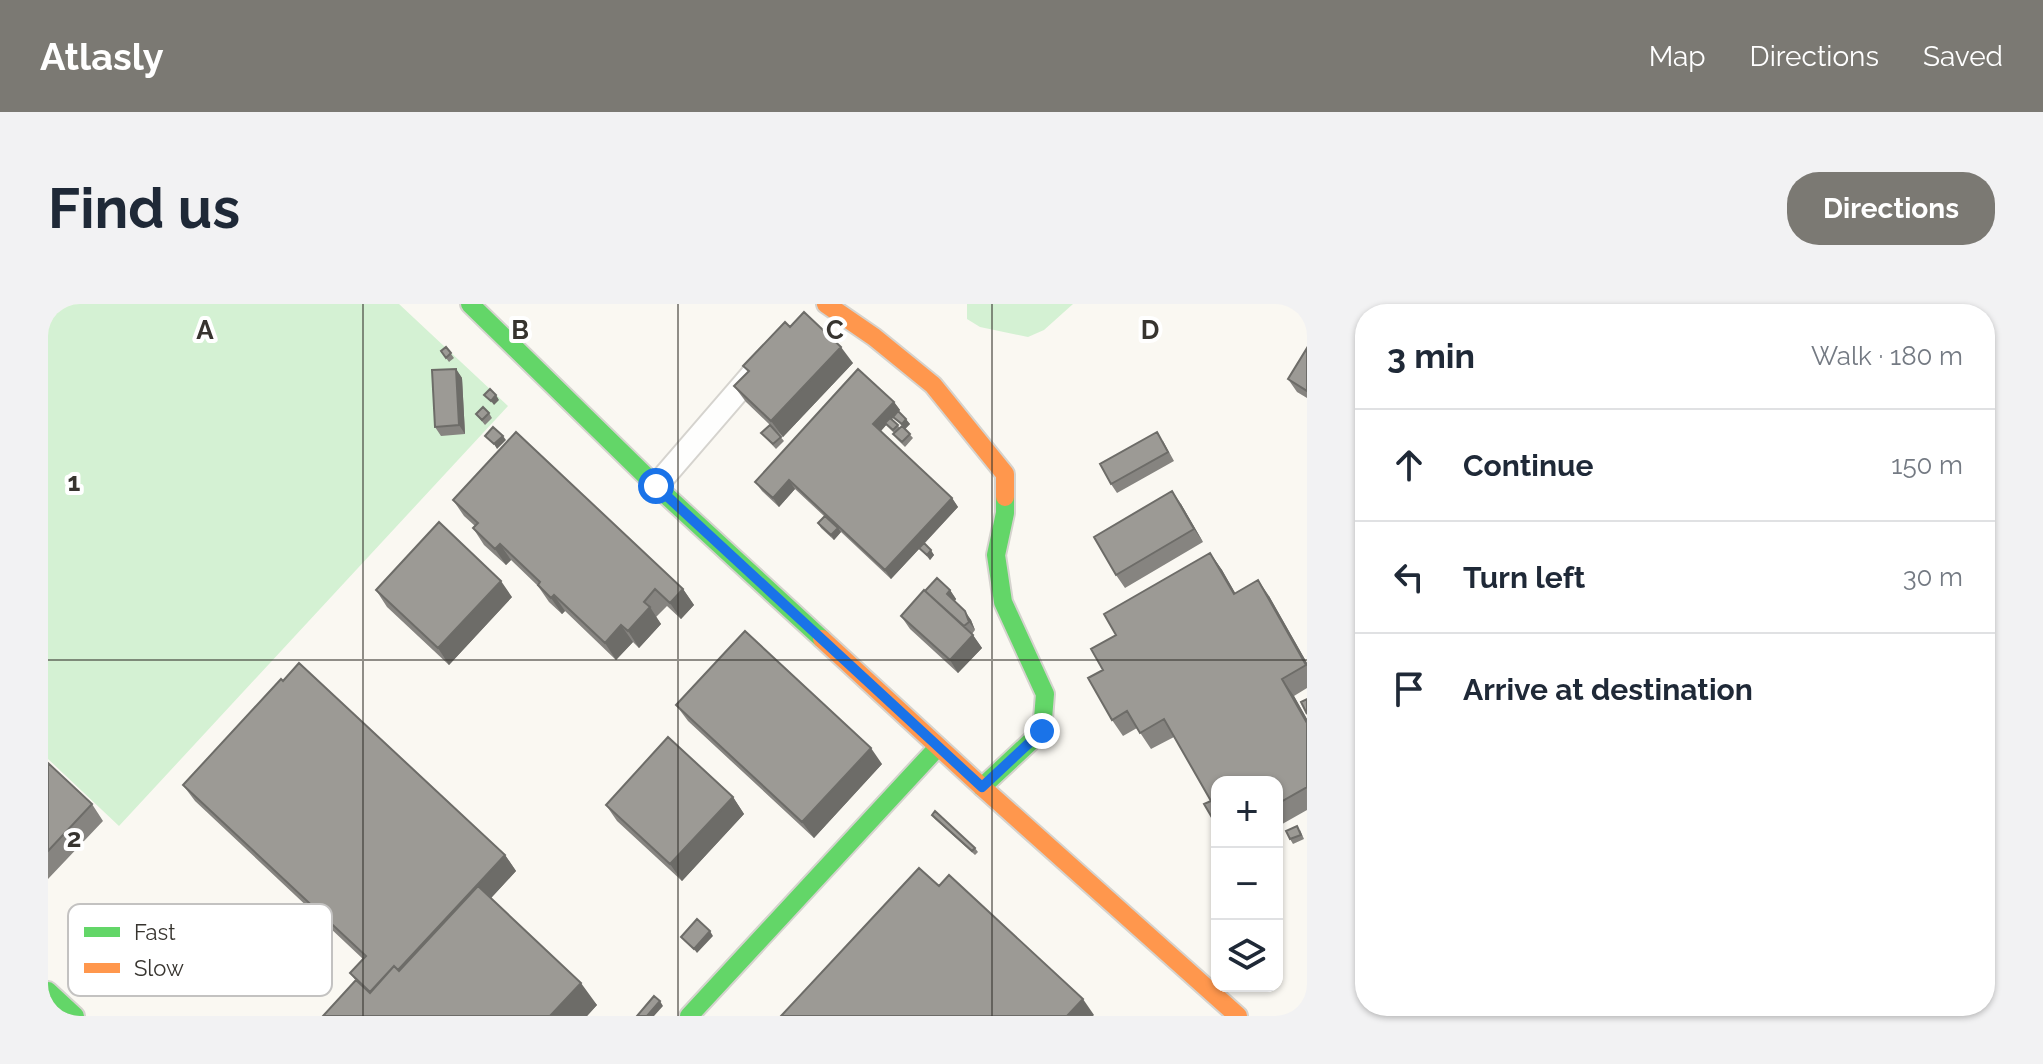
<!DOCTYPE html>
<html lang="en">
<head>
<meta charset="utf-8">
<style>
  :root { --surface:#fff; --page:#f2f2f3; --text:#1f2937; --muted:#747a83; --line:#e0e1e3; --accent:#7b7973 }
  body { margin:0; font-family:Raleway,sans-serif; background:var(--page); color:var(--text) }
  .controls { position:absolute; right:24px; bottom:24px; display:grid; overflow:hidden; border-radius:16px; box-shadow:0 2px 6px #0004 }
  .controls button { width:72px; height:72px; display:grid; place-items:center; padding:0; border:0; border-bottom:2px solid var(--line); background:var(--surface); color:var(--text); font:40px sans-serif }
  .stop { position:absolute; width:24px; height:24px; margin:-18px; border:6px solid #1a73e8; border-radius:50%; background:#fff }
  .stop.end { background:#1a73e8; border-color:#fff; box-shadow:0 2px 8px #0008 }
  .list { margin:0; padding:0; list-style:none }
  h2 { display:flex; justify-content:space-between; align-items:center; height:104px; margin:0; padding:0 32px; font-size:34px }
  h2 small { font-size:26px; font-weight:400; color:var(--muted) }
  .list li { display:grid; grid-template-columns:52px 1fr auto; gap:24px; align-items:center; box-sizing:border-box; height:112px; padding:0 32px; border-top:2px solid var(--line) }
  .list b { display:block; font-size:30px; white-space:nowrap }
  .list em { font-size:26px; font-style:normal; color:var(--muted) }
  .icon { flex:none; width:44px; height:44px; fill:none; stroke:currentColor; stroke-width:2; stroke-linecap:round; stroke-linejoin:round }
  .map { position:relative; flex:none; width:1259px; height:712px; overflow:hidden; border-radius:32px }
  header { display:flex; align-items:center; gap:48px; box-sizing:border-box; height:112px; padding:0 40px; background:var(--accent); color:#fff }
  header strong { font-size:38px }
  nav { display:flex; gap:44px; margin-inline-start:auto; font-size:28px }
  .intro { display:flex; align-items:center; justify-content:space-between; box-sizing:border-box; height:192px; padding:0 48px }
  h1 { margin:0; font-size:56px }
  .button { padding:20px 36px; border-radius:32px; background:var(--accent); color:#fff; font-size:28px; font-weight:700 }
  main { display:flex; gap:48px; padding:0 48px }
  aside { flex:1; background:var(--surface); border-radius:32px; box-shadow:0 2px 6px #0004 }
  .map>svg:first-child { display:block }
</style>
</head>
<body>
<header>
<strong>Atlasly</strong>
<nav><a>Map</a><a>Directions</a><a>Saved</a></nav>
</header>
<div class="intro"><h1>Find us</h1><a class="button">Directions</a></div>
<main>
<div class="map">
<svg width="1259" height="712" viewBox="0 0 1259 712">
  <rect width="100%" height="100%" fill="#faf8f2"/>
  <path fill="#d4f1d3" d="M0,0H351L460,102L71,522L0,455Z
    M919,0H1025L996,26L980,33L932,23L919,15Z"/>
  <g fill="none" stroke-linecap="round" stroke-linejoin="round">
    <g stroke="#d5d3ce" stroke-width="26">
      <path id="street" d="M608,182L709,65"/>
    </g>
    <g stroke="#d5d3ce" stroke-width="22">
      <path id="fast" d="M422,0L608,182L774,335
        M934,483L994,427L997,390L955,298L948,251L957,209V193
        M0,687L27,712
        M641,712L890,443"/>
    </g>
    <g stroke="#d5d3ce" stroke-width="22">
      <path id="slow" d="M778,0L826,33L885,81L957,170V193
        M774,335L934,483L1190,712"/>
    </g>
    <use href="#street" stroke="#fefefd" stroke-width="22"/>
    <use href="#fast" stroke="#63d668" stroke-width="18"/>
    <use href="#slow" stroke="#ff974d" stroke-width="18"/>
  </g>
  <path fill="#868480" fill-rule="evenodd" d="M742,23L805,59L735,133L724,123L736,137L728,145L713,129L722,121L698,98L686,82L700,68L695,62Z
    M398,43L406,54L401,58L393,47Z
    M1259,44V94L1249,88L1240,75Z
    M408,65L414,74L417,130L393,132L387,123Z
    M846,98L852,106L850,108L862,120L857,125L865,134L857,143L849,135L845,130L846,129L838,121L833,127L904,194L910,203L876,240L886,251L882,256L872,244L843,275L792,227L793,228L786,236L773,224L770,219L776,212L747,185L731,203L714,187L707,178ZM846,113L854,122L852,124L844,115Z
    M441,109L444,114L437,121L428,110Z
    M1115,137L1126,157L1069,189L1063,180Z
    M405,196L635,285L646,301L633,315L619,302L608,313L613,320L591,344L585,338L568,356L517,307L514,310L501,298L490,282L463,256L458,261L436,241L425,224L427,222L416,212Z
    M1133,200L1155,238L1077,284L1068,271Z
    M1162,249L1174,266L1187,289L1221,292L1259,359V384L1246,392L1259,415V506L1229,523V478H1169V522L1156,500L1163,497L1126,433L1103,445L1089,424L1075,432L1064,416L1055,366L1068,331Z
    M328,286L464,293L401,361L339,303Z
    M902,286L908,295L907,297L923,316L927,326L924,330L934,344L910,369L862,325L853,312L877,287Z
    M628,401L834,460L766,534L640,417Z
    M0,459L44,500L55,517L0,575Z
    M135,481L457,551L468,567L443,594L549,701L539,712H275L308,677L302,669L315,655L147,497Z
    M685,493L696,510L634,577L569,517L558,501Z
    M884,511L927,544L930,548L927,551L887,515Z
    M1252,526L1256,535L1245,540L1242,535Z"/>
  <path fill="#6d6c68" d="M793,43L805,59L735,133L723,117Z
    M408,65L414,74L417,130L411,121Z
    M448,91L451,96L446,101L443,97Z
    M846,98L852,106L831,129L825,120Z
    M858,115L862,120L857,125L854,120Z
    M455,132L458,136L449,145L446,140Z
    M741,176L747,185L731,203L725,194Z
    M1124,187L1133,200L1155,238L1146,225Z
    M904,194L910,203L843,275L837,266Z
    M790,224L793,228L786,236L783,231Z
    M452,240L463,256L458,261L447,245Z
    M883,246L886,251L882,256L879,251Z
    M1162,249L1174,266L1197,306L1186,290Z
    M1210,276L1221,292L1259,359V362Z
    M453,277L464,293L401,361L390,344Z
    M635,285L646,301L633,315L622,299Z
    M902,286L908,295L905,299L899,290Z
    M506,291L517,307L514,310L503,294Z
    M602,303L613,320L591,344L580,327Z
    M917,307L923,316L927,326L921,318Z
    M573,321L585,338L568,356L557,339Z
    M925,331L934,344L910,369L902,356Z
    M1234,375L1246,392L1259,415V419Z
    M823,444L834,460L766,534L754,518Z
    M685,493L696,510L634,577L622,560Z
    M457,551L468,567L338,708L326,692Z
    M662,627L665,632L649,649L646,645Z
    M533,679L549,701L539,712H502Z
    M1035,695L1046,711L1045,712H1019Z
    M612,697L615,702L606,712H599Z"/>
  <path fill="#9c9a95" stroke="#6d6c68" stroke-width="2" d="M756,8L793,43L723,117L686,82L701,67L695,62L737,18L742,23Z
    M398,43L403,49L398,54L393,47Z
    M1259,44V87L1240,75Z
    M408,65L411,121L387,123L384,66Z
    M810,65L846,98L825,120L904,194L837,266L741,176L725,194L707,178Z
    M442,85L448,91L443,97L436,91Z
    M435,103L441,109L434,116L428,110Z
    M850,107L858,115L854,120L845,113Z
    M842,114L850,121L845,126L837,119Z
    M722,121L733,133L725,140L713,129Z
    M854,122L862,130L854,138L845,130Z
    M445,123L455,132L446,140L437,132Z
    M468,128L635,285L622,299L607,285L596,298L602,303L580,327L573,321L557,339L506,291L503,294L490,281L492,278L452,240L447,245L425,224L430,219L405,196Z
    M1109,128L1120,148L1063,180L1052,160Z
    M1124,187L1146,225L1068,271L1046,233Z
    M777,212L790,224L783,231L770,219Z
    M391,218L453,277L390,344L328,286Z
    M876,239L883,246L879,251L871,244Z
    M1162,249L1186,290L1210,276L1258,361L1234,375L1259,419V483L1229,500V478H1169V522L1156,500L1163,497L1116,415L1092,429L1079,407L1064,416L1040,374L1055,366L1043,345L1068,331L1056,310Z
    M889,274L902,286L899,290L917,307L921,318L916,322L877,287Z
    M876,286L925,331L902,356L853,312Z
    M697,327L823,444L754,518L628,401Z
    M251,359L457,551L350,666L346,662L322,688L302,669L318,652L135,481L233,375L235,377Z
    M1259,395V410L1253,398Z
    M620,433L685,493L622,560L558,501Z
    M0,459L44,500L0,547Z
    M887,507L927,544L924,547L884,511Z
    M1249,522L1253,531L1242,535L1238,527Z
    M871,564L891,582L901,571L1035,695L1019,712H733Z
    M430,582L533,679L502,712H275L308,676L322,689L346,662L351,667Z
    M649,615L662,627L646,645L633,633Z
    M606,692L612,697L599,712H589Z"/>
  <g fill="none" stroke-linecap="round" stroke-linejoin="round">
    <path stroke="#1a73e8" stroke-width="10" d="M608,182L934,483L994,427"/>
  </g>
  <path fill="none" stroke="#37342f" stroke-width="2" stroke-opacity="0.55" d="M315,0V712M630,0V712M944,0V712M0,356H1259"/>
  <rect x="20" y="600" width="264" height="92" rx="12" fill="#fff" stroke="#c3c2c1" stroke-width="2"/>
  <rect x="36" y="623" width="36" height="10" fill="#63d668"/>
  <rect x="36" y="659" width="36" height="10" fill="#ff974d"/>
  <g font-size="22" fill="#37342f">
    <text x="86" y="636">Fast</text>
    <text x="86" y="672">Slow</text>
  </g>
  <g font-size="26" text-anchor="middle" font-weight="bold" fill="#37342f" stroke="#fff" stroke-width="8" stroke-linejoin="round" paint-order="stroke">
    <text x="157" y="35">A</text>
    <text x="472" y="35">B</text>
    <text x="787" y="35">C</text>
    <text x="1102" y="35">D</text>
    <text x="26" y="187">1</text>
    <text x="26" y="543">2</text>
  </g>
</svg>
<div class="controls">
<button>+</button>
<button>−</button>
<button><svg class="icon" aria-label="layers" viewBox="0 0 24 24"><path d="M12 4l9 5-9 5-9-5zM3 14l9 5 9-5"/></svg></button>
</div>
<div class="stop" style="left:608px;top:182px"></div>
<div class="stop end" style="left:994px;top:427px"></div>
</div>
<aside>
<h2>3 min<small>Walk · 180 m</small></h2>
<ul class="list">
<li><svg class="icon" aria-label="ahead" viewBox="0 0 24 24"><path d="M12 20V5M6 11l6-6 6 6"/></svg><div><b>Continue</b></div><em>150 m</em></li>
<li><svg class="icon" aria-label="left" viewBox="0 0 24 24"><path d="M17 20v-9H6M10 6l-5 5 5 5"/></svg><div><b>Turn left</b></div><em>30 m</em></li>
<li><svg class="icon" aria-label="arrive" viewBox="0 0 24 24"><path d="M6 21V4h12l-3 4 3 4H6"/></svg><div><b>Arrive at destination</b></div></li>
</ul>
</aside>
</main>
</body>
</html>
